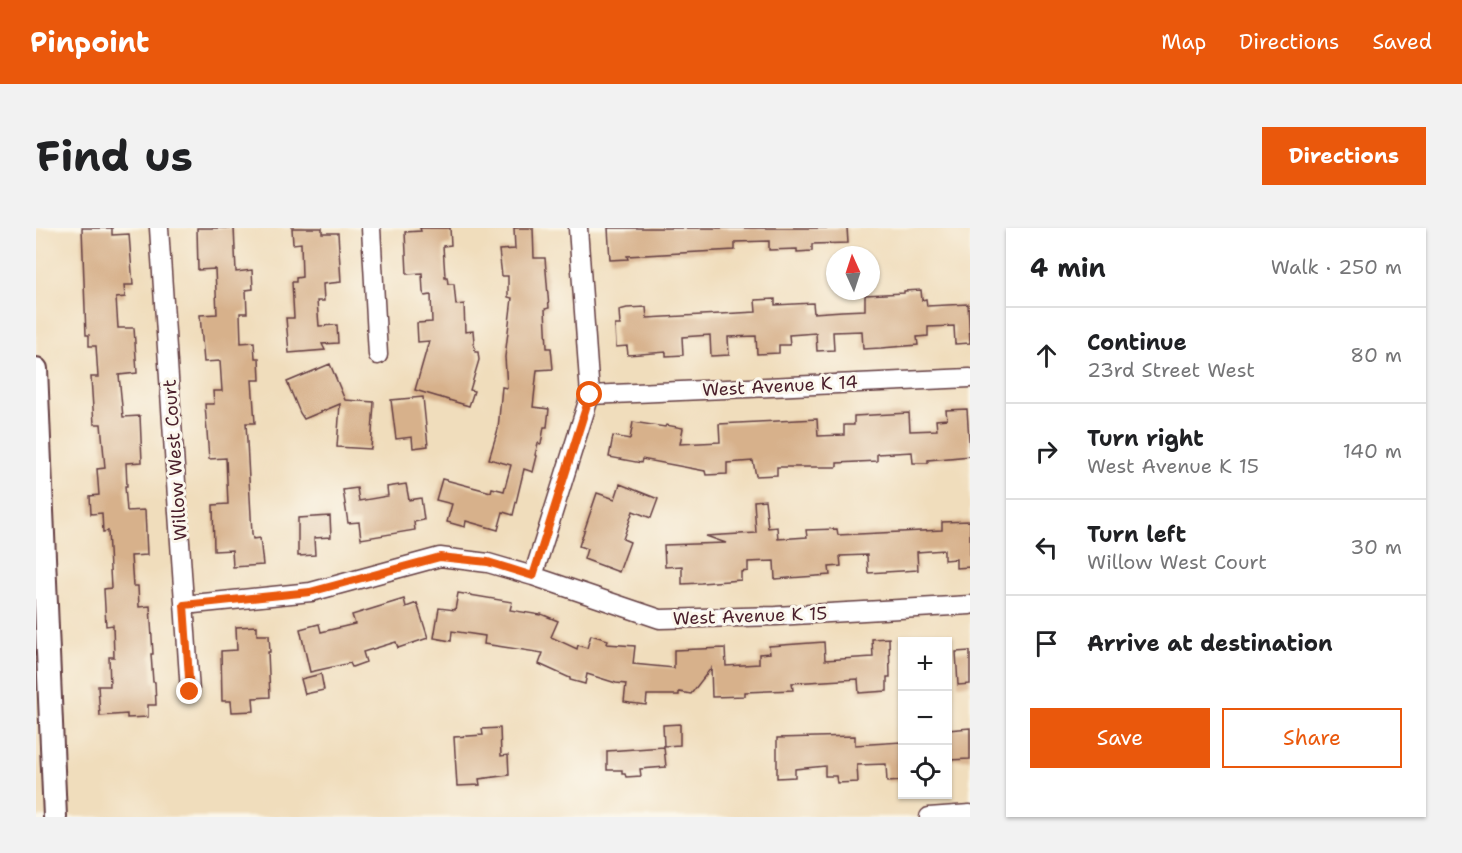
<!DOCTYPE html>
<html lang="en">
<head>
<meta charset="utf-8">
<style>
  :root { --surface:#fff; --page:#f2f2f2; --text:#202124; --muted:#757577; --line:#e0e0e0; --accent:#ea580c }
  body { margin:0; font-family:"Shantell Sans",sans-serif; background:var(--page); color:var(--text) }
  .controls { position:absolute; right:18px; bottom:18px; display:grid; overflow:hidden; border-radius:0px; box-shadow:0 2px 4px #0004 }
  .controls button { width:54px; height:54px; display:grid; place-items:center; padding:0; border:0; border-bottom:2px solid var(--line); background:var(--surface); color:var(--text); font:30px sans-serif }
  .compass { position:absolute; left:790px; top:18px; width:54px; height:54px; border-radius:50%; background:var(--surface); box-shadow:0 2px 4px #0004; rotate:357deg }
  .stop { position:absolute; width:18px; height:18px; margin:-14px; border:4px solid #ea580c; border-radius:50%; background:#fff }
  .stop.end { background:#ea580c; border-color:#fff; box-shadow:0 2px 6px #0008 }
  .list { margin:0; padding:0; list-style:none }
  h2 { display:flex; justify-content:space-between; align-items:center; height:78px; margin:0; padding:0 24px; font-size:26px }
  h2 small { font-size:20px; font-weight:400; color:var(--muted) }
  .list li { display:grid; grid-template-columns:39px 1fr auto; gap:18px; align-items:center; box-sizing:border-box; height:96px; padding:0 24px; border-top:2px solid var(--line) }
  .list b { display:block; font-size:22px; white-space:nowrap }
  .list p { margin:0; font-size:20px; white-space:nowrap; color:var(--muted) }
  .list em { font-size:20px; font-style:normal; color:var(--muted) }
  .actions { display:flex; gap:12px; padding:18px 24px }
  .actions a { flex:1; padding:14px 0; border:2px solid var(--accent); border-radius:0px; text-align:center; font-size:21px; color:var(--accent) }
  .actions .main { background:var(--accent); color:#fff }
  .icon { flex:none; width:33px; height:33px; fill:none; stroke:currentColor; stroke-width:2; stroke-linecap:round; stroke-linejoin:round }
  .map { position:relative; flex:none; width:934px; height:589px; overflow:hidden; border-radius:0px }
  header { display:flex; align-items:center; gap:36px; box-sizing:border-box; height:84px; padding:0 30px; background:var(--accent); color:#fff }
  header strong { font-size:28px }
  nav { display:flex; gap:33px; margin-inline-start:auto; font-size:21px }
  .intro { display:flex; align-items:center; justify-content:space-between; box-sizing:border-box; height:144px; padding:0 36px }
  h1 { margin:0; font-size:42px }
  .button { padding:15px 27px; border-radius:0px; background:var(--accent); color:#fff; font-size:21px; font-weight:700 }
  main { display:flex; gap:36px; padding:0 36px }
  aside { flex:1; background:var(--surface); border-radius:0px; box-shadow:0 2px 4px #0004 }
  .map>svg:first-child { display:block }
</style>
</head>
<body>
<header>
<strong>Pinpoint</strong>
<nav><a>Map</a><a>Directions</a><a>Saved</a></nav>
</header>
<div class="intro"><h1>Find us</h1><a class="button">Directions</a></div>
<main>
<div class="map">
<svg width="934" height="589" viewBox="0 0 934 589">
  <rect width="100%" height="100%" fill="#fbf7ec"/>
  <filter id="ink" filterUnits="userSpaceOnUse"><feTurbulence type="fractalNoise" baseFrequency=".0167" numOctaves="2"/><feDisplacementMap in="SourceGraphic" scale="12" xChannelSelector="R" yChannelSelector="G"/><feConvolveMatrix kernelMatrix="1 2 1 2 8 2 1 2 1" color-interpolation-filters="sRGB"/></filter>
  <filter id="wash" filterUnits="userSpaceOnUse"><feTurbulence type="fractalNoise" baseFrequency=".008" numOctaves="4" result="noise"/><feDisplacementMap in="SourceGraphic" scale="24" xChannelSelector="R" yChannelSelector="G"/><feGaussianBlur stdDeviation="1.35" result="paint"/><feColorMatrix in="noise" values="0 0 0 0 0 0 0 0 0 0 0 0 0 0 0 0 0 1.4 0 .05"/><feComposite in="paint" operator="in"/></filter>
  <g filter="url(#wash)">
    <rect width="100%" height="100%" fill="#f0ddbc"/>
    <g id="blocks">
      <path fill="#d7b18b" d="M46,0H76V7L93,6L97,57H88L89,69L80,70L82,100H98L101,145L83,147L87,189L104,188L106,234L90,235L91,258H89L91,283L109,282L111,327L95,328L97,358H102L103,379L114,378L117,426H115L117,454H119L120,477H112V489L91,490V486L64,488L62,458H74L73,429H78L77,397L70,398L68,361L75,360L72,303L67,304L66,285L55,286L54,268L63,267L61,241L69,240L65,196H58L55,149H62L60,118H53V107H50Z
        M161,0H198L200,44L216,42L217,61L210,62L211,85H204L205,115L218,114L219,130H223L224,152H216L219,195H210L216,306L217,311L224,310L227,337L197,339L196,322L178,323L177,277L192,276L190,230L173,231L169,176H178L177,163H186L184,133L168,134L164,87L181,86L179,41L162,42Z
        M256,0H286V5H302L305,54L287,56L288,73H281L283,98L301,97L302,115L286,116L289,122L253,125L250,90H258L256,54H260V50L266,49L265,15L257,16Z
        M384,0H414L415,17L407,18L409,49H411L412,56H418L420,77L428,76L429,104L437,103L439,124H442L443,132L434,162L438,163L433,178L379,162L393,113L382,114L381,95L396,94L395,67L389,68L387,64L386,45L371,46L369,4L385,3Z
        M478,0H497L498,30H509L513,80L509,81L511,120H515L517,141L501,142L497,179L513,181L511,199H508L505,216L502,215L499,227L501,228L497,244L488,241L477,287L467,284L462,302L430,293L429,299L411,294L416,276L400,272L406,251L455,264L456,260L468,263L475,237L453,231L462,201L466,159L471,160L469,129L476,70L472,69V48H466L463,22L479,21Z
        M572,0H811L812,15L776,16V23L761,24V21L733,22V13L699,14V22L591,28L592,31L574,32Z
        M885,62L886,72L890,71L891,78L932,76L934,115L919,116L918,98L892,99V108L881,109L882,117L845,120L827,121L826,103L797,104L798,122L781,123L780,105L753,107L754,117H743V125L721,126L720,108L692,109L693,127L675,128L674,107L646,109L647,127L630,128V124L592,127L591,118L580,119L579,97H584L583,82L591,80L610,79L611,90L720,84L719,72L739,71V77L777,75L778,85L806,83L829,82V67L868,65V63Z
        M294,136L309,172L338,174L335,221L301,219L304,176L268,191L264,185L251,154Z
        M387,169L392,218L377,220L376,209L360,211L355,172Z
        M931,181L934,228L892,232V235H877L876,224L841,226V233L801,235V239H741V247L720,248L717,233L691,235V246L670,247L669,243L606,231L605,235L573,229L577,208L594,211L597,194L629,199L630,197L647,200L644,216L684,214L683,196L722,194L781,191L782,208L808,207V197H818V188L873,185L874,203L901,202L900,192L911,191L910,182Z
        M370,256L373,272L385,270L388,292L378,294L379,302L325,311L323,294L312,295L307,262L321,260L323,273L352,268L351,259Z
        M584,256L622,271L615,290L597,283L587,311L594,314L583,344L548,331L551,321L543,318L561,265L579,271Z
        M729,272L732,300L741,299L742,311L771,309L770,302L801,301L802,307L906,302V294L934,293V339L920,340V331L908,332V322L881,324L882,342L832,345L831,327L804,328L805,338L793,339L794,347L739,351L738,333L712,334V343L705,344V352L665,355L646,356V338L629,339L628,317L690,315L670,308L720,305L718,273Z
        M294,288L295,309L278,310L279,327L262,328V290Z
        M422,365L476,374L474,382L504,387L505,386L522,393L515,409L541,421L542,417L551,420L555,407L572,412L571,416L599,418L597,436L638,440V422L689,420L690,438L723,436V426L734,425L733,418L788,414L789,432L837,429L836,411L853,410L854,449H851V463L823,465L822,451L756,455L757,462L709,464V468L676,469L675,440L655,466L643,464V467H611L610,477L594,475L588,474L590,456L580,455L551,446L549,456L534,452V450L503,436L507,425L448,416L449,408L416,403L415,413L398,410L403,380L419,382Z
        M368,371L370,379L381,375L392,410L362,420L360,414L327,424L330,434L316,439L314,435L274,444L264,401L283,396L285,404L319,396L316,387Z
        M221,398V407H233L234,424H232L234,469L217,470L218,483L196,484L195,473H186L185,423L201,422L200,399Z
        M934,423V456L922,457L920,424Z
        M285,446L288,462L269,466L265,451Z
        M644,496V517L628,518L627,497Z
        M464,500L465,528L472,527L473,547L443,551L444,557L421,558L418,509L447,507L446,501Z
        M934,500V531L912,532V502Z
        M819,508V517L866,514L867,553L851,554L850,536L821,537L822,554L801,555L800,548H789V538L759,541V549L741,550V510Z
        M628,519L630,539L604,541L605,548L590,549L589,546H586V542H571V523Z"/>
    </g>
  </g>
  <g filter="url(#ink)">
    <use href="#blocks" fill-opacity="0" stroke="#633c41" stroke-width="1.5"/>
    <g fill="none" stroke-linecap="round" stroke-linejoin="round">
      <g stroke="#633c41" stroke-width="21">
        <path id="minor" d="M123,0L154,464
          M335,0L342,127
          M554,167L934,150
          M497,348L554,167L542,0
          M148,377L275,364L404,329L452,335L497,348L624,391L740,388L934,377
          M893,589L934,586"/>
      </g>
      <g stroke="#633c41" stroke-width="26">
        <path id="tertiary" d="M0,141L19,589"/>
      </g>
      <use href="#minor" stroke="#fff" stroke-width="18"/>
      <use href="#tertiary" stroke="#fff" stroke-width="22"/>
    </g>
  </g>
  <g fill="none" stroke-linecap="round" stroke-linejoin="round" filter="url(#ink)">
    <path stroke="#ea580c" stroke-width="8" d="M154,464L148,377L274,364L404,329L452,334L497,348L554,167"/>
  </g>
  <g text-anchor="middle" stroke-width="6" stroke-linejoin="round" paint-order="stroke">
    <g font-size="18" fill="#4a1f2b" stroke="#fbf7ec">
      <text transform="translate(744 158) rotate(-3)" y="6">West Avenue K 14</text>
      <text transform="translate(139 232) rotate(-94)" y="6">Willow West Court</text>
      <text transform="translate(714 388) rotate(-2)" y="6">West Avenue K 15</text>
    </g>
  </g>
</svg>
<div class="controls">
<button>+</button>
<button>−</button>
<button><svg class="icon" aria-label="locate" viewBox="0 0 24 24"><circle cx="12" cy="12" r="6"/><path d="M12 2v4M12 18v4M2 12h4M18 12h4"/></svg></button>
</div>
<svg class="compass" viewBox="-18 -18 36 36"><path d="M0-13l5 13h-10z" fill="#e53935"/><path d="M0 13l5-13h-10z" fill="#757577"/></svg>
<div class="stop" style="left:554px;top:167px"></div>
<div class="stop end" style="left:154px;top:464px"></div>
</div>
<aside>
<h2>4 min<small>Walk · 250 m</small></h2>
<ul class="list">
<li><svg class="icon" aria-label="ahead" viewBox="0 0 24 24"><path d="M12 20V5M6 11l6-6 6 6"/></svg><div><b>Continue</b><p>23rd Street West</p></div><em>80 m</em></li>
<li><svg class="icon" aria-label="right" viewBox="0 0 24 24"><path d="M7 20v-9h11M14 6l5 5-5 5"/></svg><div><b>Turn right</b><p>West Avenue K 15</p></div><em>140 m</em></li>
<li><svg class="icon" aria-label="left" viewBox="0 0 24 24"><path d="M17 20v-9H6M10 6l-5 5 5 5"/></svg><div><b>Turn left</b><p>Willow West Court</p></div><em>30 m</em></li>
<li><svg class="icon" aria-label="arrive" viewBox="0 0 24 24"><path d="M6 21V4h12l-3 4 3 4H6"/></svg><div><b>Arrive at destination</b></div></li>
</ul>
<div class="actions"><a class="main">Save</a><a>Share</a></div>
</aside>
</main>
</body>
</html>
